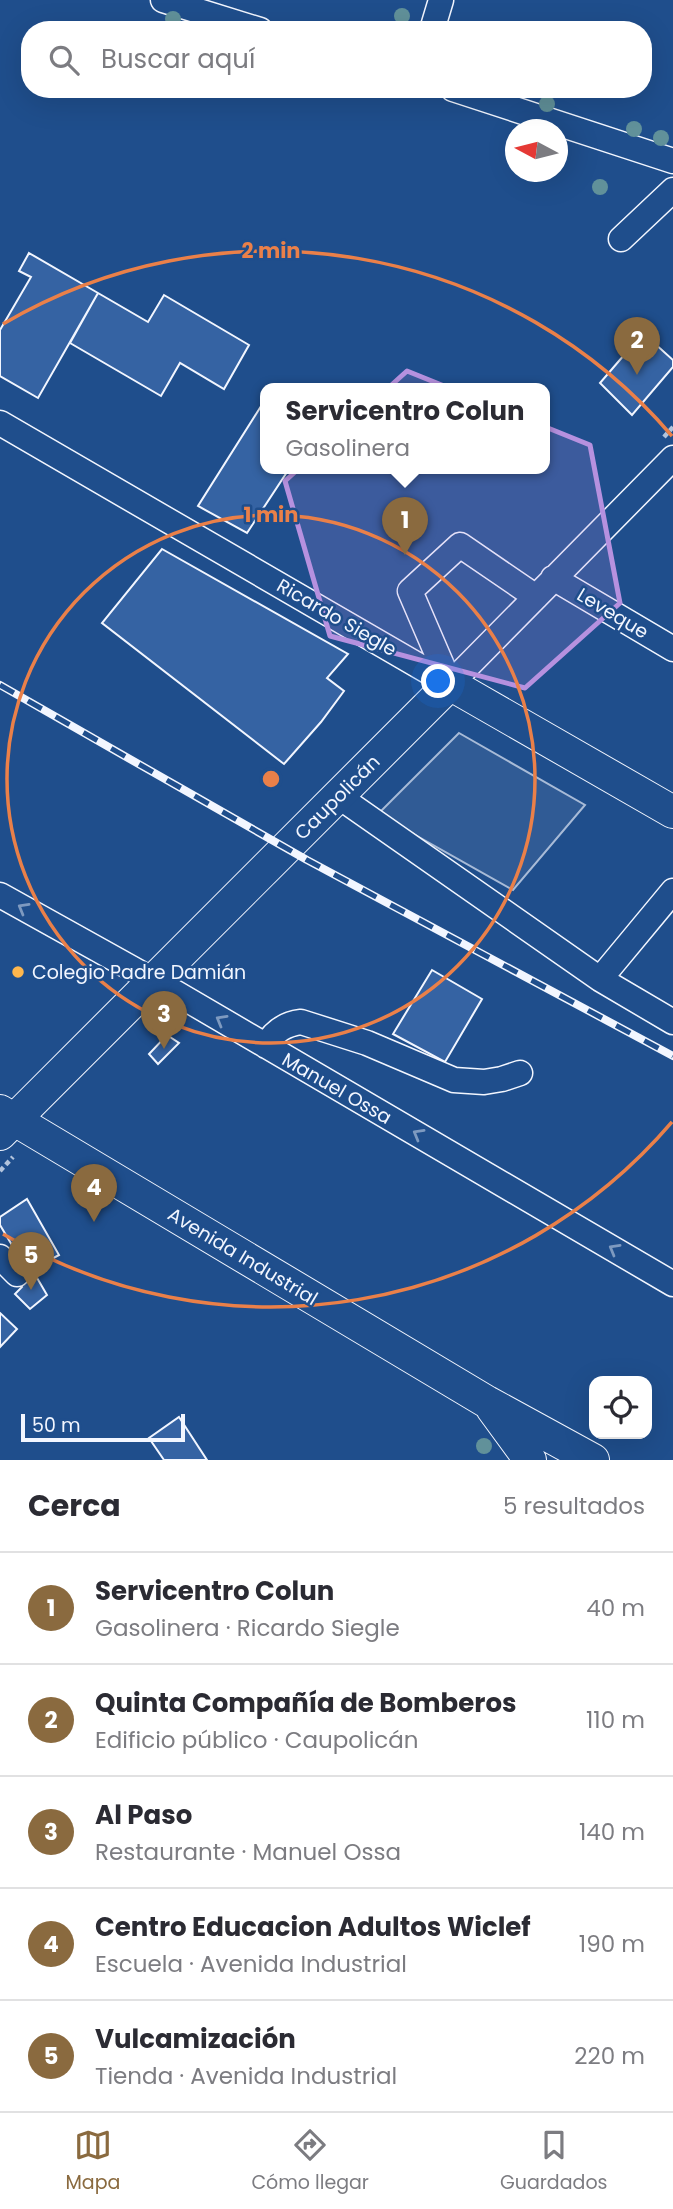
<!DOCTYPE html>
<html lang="es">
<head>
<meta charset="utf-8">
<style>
  :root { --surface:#fff; --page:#f2f2f3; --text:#2b2b33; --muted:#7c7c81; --line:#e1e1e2; --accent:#8a6a3f }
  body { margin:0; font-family:Poppins,sans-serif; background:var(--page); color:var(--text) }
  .controls { position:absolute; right:21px; bottom:21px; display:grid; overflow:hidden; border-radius:14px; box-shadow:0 7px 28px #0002 }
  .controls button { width:63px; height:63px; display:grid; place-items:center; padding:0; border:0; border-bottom:2px solid var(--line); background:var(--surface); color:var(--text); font:35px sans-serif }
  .compass { position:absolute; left:505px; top:119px; width:63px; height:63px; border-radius:50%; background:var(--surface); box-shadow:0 7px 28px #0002; rotate:277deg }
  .scale { position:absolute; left:21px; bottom:18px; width:164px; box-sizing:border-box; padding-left:7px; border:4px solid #f2f6ff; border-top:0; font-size:19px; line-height:24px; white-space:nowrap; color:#f2f6ff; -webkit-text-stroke:5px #1f4e8c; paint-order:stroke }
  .you { position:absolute; left:439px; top:682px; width:24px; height:24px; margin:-18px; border:5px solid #fff; border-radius:50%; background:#1a73e8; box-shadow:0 0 0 10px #1a73e833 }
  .badge { display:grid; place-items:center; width:46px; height:46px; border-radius:50%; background:var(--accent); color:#fff; font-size:23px; font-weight:700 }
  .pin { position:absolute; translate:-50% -58px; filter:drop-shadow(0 2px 4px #0008) }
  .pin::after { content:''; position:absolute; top:37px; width:24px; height:21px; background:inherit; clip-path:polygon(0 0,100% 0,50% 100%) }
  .popup { position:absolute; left:260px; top:383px; width:290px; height:91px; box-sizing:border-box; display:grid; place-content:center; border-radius:14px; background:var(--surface); filter:drop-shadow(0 2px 5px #0005); font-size:23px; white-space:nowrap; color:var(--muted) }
  .popup b { font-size:26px; color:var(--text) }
  .popup::after { content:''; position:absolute; left:50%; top:100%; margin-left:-14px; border:14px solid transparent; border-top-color:var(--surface) }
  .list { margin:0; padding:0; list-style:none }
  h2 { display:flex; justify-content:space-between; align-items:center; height:91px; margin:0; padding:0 28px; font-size:30px }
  h2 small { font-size:23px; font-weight:400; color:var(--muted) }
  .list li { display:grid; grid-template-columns:46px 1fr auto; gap:21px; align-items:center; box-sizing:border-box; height:112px; padding:0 28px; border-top:2px solid var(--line) }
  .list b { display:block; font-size:26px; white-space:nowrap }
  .list p { margin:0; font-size:23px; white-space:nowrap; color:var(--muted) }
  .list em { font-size:23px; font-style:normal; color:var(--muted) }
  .icon { flex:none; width:38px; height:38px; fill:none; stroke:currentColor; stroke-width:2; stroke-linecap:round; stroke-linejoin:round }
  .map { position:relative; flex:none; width:673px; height:1460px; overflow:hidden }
  .search { position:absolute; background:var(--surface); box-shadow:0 7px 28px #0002; left:21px; right:21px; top:21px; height:77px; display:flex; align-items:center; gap:18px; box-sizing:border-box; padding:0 24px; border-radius:28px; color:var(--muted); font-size:26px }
  .sheet { height:651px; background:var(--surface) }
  nav { display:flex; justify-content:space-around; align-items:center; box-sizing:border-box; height:98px; border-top:2px solid var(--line); background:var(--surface); font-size:19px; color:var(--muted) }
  nav a { display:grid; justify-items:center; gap:4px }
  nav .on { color:var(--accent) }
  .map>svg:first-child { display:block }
</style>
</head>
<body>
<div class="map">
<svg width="673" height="1460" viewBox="0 0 673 1460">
  <rect width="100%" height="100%" fill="#1f4e8c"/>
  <path fill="#305b95" stroke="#a8bbd7" stroke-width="2" d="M459,733L585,805L513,890L378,814Z"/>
  <path fill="#3563a3" stroke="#f2f6ff" stroke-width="2" d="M29,253L98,293L38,398L0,376V330L31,277L19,271Z
    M98,293L148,322L164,295L249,345L224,389L180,363L161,396L70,343Z
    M643,333L673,360V367L632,415L600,383Z
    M263,403L265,404V469H289L247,533L198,506Z
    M162,549L348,654L327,678L344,691L321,722L284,764L102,623Z
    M432,970L482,999L445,1062L393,1034Z
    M167,1035L179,1043L158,1064L149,1054Z
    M27,1199L59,1255L28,1272L0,1225V1217Z
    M33,1271L47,1295L30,1309L15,1294L22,1287L17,1280Z
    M0,1313L17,1329L0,1347Z
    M179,1417L207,1460H164L149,1438Z"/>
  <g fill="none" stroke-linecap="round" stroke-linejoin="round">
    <g stroke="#f2f6ff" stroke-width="27">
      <path id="minor" d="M163,0L260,30
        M432,30L441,0
        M453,89L673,161
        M621,239L673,190
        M0,423L450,684
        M553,578L673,649
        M450,684L673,458
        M450,684L410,591L460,545L536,597
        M338,796L600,979L673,1022
        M0,895L176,993L673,1284
        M600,979L673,891
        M266,1046C274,1031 285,1024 301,1022L367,1043L454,1080L484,1082L502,1079L520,1073
        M0,1257L17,1274"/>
    </g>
    <g stroke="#f2f6ff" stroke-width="34">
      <path id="major" d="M0,1111L487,1402L593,1460
        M0,1134L450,684L673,812
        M492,1408L530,1460"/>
    </g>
    <path stroke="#b3c4dc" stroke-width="4.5" stroke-dasharray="5 3.5" stroke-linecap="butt" d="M664,437L673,427
      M0,1171L13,1157"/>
    <use href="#minor" stroke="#1f4e8c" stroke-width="24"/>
    <use href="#major" stroke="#1f4e8c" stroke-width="32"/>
    <g stroke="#f2f6ff" stroke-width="8">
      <path id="rail" d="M0,685L307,860L673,1056"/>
    </g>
    <use href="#rail" stroke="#1f4e8c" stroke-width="5" stroke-dasharray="16" stroke-linecap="butt"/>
  </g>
  <g fill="#61919a">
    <circle cx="402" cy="16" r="8"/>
    <circle cx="173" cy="19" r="8"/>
    <circle cx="547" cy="104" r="8"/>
    <circle cx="634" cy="129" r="8"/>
    <circle cx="661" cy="138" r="8"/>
    <circle cx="600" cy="187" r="8"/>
    <circle cx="484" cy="1446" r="8"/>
  </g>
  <defs><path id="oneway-chevron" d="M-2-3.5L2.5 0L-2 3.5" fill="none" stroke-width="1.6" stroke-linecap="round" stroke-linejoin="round" transform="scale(1.75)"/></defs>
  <g stroke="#7e9ac0">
    <use href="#oneway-chevron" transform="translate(23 908) rotate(-150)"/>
    <use href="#oneway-chevron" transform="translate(221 1020) rotate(-150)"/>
    <use href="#oneway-chevron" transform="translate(418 1134) rotate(-150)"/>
    <use href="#oneway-chevron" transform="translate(614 1249) rotate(-150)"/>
  </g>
  <path fill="#b691df" fill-opacity="0.2" stroke="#b691df" stroke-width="5" stroke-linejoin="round" d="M407,371L590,445L620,603L525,688L330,636L285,481Z"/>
  <g fill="none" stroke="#ea8049" stroke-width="3.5">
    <circle cx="271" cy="779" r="264"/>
    <path d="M672 1122A528 528 0 0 1 3 1234M3 324A528 528 0 0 1 672 436"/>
  </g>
  <circle fill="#ffb74d" stroke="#1f4e8c" stroke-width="2.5" cx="18" cy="972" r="7"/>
  <g text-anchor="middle" stroke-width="5" stroke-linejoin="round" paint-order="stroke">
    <g font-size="19" fill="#f2f6ff" stroke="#1f4e8c">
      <text transform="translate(613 613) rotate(31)" y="7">Leveque</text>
      <text transform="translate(337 617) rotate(30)" y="7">Ricardo Siegle</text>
      <text transform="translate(337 797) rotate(-45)" y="7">Caupolicán</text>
      <text transform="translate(337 1088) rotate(30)" y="7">Manuel Ossa</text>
      <text transform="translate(243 1256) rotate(31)" y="7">Avenida Industrial</text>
    </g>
    <g font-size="19" fill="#f2f6ff" stroke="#1f4e8c" text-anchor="start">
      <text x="32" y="979">Colegio Padre Damián</text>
    </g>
  </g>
  <circle cx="271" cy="779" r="10" fill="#ea8049" stroke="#1f4e8c" stroke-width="3.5"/>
  <g font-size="21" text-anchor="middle" font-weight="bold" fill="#ea8049" stroke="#1f4e8c" stroke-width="5" stroke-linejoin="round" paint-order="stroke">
    <text x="271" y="258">2 min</text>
    <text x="271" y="522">1 min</text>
  </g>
</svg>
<div class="controls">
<button><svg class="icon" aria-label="locate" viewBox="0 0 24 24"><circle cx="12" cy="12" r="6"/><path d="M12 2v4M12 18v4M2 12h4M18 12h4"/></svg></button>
</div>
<svg class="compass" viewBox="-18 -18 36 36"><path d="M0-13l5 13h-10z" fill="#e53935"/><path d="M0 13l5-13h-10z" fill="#7c7c81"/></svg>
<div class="scale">50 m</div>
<div class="you"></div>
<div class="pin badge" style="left:405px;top:555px">1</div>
<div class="popup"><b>Servicentro Colun</b>Gasolinera</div>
<div class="pin badge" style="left:637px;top:375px">2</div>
<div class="pin badge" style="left:164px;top:1049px">3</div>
<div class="pin badge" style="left:94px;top:1222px">4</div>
<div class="pin badge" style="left:31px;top:1290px">5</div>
<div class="search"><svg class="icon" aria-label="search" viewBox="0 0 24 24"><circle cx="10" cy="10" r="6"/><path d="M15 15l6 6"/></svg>Buscar aquí</div>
</div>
<section class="sheet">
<h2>Cerca<small>5 resultados</small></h2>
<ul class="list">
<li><span class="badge">1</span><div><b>Servicentro Colun</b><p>Gasolinera · Ricardo Siegle</p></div><em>40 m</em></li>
<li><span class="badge">2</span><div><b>Quinta Compañía de Bomberos</b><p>Edificio público · Caupolicán</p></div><em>110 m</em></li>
<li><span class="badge">3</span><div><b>Al Paso</b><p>Restaurante · Manuel Ossa</p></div><em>140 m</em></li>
<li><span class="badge">4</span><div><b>Centro Educacion Adultos Wiclef</b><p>Escuela · Avenida Industrial</p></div><em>190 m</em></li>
<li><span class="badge">5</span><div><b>Vulcamización</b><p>Tienda · Avenida Industrial</p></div><em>220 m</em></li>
</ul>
</section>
<nav>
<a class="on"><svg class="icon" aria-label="map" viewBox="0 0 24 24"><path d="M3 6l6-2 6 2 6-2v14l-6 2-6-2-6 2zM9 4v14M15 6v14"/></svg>Mapa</a>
<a><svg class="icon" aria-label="directions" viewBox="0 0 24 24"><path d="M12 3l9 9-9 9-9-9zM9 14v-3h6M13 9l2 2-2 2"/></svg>Cómo llegar</a>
<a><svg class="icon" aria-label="saved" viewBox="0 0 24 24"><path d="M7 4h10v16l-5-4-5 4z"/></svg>Guardados</a>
</nav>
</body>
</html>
